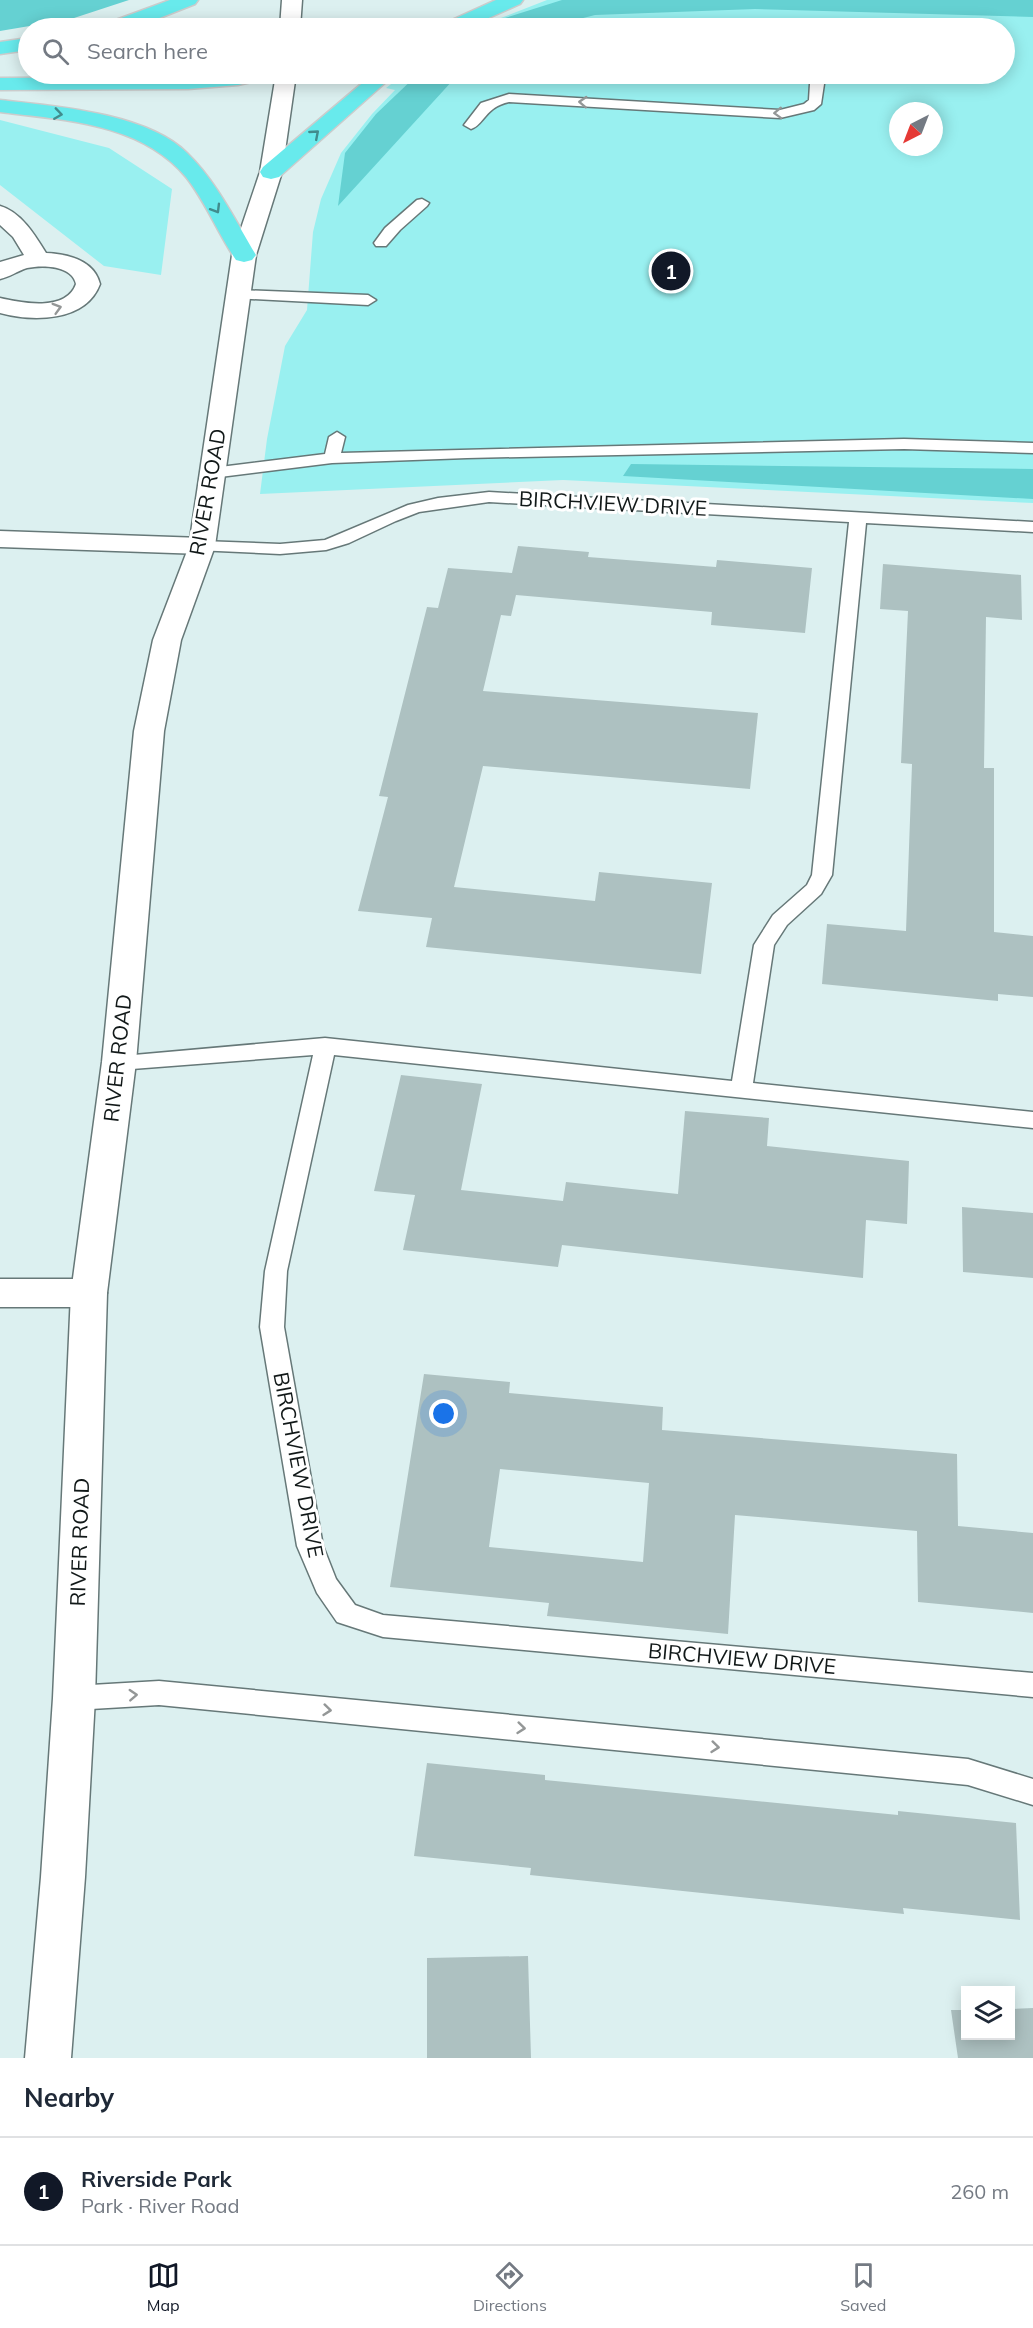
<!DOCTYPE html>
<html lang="en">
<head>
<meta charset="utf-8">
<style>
  :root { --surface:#fff; --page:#f6f6f7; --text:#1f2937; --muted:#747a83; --line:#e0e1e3; --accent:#111827 }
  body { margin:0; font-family:Mulish,sans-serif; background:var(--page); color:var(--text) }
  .controls { position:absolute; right:18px; bottom:18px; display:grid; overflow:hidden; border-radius:0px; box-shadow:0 3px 15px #0003 }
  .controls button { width:54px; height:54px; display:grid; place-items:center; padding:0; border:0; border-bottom:2px solid var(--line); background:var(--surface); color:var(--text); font:30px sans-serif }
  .compass { position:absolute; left:889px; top:102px; width:54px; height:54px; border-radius:50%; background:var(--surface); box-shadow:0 3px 15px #0003; rotate:222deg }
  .you { position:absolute; left:444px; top:1414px; width:21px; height:21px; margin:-15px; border:4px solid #fff; border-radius:50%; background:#1a73e8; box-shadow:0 0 0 9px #1a73e833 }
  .badge { display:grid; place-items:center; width:39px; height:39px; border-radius:50%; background:var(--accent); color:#fff; font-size:20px; font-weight:700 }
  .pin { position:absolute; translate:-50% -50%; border:3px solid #fff; box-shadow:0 2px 6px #0006 }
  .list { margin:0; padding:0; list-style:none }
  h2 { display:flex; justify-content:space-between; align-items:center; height:78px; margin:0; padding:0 24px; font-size:26px }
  h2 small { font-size:20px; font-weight:400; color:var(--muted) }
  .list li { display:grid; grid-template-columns:39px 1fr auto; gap:18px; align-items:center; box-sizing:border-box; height:108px; padding:0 24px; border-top:2px solid var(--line) }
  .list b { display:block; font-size:22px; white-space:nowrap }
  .list p { margin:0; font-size:20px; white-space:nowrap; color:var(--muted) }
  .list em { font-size:20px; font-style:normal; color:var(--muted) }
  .icon { flex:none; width:33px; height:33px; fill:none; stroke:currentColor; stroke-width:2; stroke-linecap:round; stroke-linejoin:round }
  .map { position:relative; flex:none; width:1033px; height:2058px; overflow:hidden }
  .search { position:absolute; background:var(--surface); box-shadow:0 3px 15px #0003; left:18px; right:18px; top:18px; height:66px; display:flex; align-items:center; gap:15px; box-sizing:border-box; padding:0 21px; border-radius:33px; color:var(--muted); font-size:22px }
  .sheet { height:186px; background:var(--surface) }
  nav { display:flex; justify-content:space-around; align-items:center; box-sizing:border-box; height:84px; border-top:2px solid var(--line); background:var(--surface); font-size:16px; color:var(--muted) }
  nav a { display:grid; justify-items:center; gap:3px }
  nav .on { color:var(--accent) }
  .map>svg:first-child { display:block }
</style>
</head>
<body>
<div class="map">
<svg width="1033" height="2058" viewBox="0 0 1033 2058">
  <rect width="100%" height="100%" fill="#dcf0f0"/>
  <path fill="#99f0f0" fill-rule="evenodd" d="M547,0H1033V503L563,480L260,494L267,439L285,346L307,310L313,232L321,199L341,153L372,114L395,90L386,88L404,74H1004V28H475ZM898,111H934V147H898Z
    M0,120L109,148L172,189L161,275L104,266L0,185Z"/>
  <path fill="#65d1d2" d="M0,0H129L71,19L0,31Z
    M562,0H1033V17L755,9L595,15L544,28H485L505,18Z
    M418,74H463L454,79L338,206L345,153L376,114Z
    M631,464L1033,469V499L623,476Z"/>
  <path fill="#adc1c1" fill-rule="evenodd" d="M518,546L589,552L588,557L716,567L717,560L812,568L805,633L711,625L712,612L516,595L511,616L501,615L483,691L758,713L750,789L483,766L454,887L595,901L599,872L712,883L701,974L426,947L432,918L358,911L388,797L379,796L427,607L438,608L448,568L512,573Z
    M883,564L1021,575L1022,620L986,617L984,768H994V932L1033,936V997L998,994V1001L822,984L827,924L906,931L912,764L901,763L908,611L880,609Z
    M401,1075L482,1084L461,1190L563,1201L566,1182L678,1194L685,1111L769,1118L767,1146L909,1161L907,1224L866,1220L863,1278L562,1245L558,1267L403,1250L415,1195L374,1191Z
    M962,1207L1033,1213V1278L963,1272Z
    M424,1374L510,1382L509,1393L663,1407L662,1430L957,1454L958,1526L1033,1533V1613L918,1602L917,1531L735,1515L728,1634L547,1616L549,1603L390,1587ZM500,1469L649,1483L643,1562L489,1547Z
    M427,1763L545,1775V1780L898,1815V1811L1016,1823L1020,1920L903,1908L904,1914L530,1875L531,1868L414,1856Z
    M528,1956L531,2058H427V1958Z
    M1033,2008V2058H958L951,2010H966V2036H1011V2009Z"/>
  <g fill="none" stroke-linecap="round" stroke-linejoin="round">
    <g stroke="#667878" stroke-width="3">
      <path id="service" d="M817,80L824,84L821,104L814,110L780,118L509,102C485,107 484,125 471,129L464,125L481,103L509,94L780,110L804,104L809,100L810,84Z
        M422,199L429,203L427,206L400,230L386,246H376L374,243L385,228L417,200Z
        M239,290L368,295L376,300L368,305L234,298L231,295Z
        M337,432L345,437L341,453L904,439L1033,443V453L904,449L467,458L332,463L212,478L204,473L212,468L325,454L329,437Z
        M489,492L1033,522V532L866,523L832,875L821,894L787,925L774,945L753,1083L1033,1112V1128L334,1055L287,1271L284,1327L323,1546L336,1579L355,1605L383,1615L1033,1673V1697L383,1637L337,1622L317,1593L297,1546L260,1327L265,1271L313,1055L119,1070L111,1067L108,1062L111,1057L325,1038L732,1081L754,945L773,915L807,885L812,875L849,522L489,502L419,512L396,521L349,543L326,550L280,554L196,550L193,546L196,542L202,541L280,544L325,540L408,505L438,498Z
        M159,1681L968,1759L1033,1779V1805L968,1785L159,1705L74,1710L65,1706L61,1698L65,1690L74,1686Z"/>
    </g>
    <g stroke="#667878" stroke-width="3">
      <path id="minor" d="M0,206C21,212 35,235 46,253C67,254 94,260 100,284C86,322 33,322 0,313V298C22,303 66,312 76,284C72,265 42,265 27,268C17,271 10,277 0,279V262L24,255L13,237L0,225Z
        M0,531L202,538L211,540L215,546L211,552L202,554L0,547Z
        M0,1279H89L102,1283L107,1293L102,1303L89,1307H0Z"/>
    </g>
    <g stroke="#667878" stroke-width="3">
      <path id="tertiary" d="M282,0H302L300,28H280Z
        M276,74H296L282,172L256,255L215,546L181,640L164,731L136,1062L107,1293L95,1698L85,1877L71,2058H25L41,1877L53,1698L71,1293L102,1062L134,731L153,640L189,546L232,255L260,172Z"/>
    </g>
    <g stroke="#cbcccc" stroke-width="3">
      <path id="motorway" d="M170,0H198L195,4L134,28H102L105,24Z
        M496,0H523L520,4L466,28H440L443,24Z
        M28,38V50L0,54V42Z
        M228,74H273L270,78L238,85L188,89L0,90V78L188,77Z
        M373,74H395L279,177L271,179L263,177L260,172L263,167Z
        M0,100C54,106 147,113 187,153C216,181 235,220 256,255L252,260L244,262L236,260C218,234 206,202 186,177C141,123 64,120 0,112Z"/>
    </g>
    <use href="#service" fill="#fff" fill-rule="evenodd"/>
    <use href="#minor" fill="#fff" fill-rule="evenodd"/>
    <use href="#tertiary" fill="#fff" fill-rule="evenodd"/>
    <use href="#motorway" fill="#68eaec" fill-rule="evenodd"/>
  </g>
  <defs><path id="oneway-chevron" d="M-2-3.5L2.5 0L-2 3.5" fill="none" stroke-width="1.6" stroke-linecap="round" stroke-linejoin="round" transform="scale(1.5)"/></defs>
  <g stroke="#949797">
    <use href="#oneway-chevron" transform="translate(583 102) rotate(-177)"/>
    <use href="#oneway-chevron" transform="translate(778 113) rotate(178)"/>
    <use href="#oneway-chevron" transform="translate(57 308) rotate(-16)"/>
    <use href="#oneway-chevron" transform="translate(133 1695) rotate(-3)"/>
    <use href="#oneway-chevron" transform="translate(327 1710) rotate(6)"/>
    <use href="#oneway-chevron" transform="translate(521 1728) rotate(6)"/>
    <use href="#oneway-chevron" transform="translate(715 1747) rotate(6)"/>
  </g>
  <g stroke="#418c8d">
    <use href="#oneway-chevron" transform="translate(58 114) rotate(8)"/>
    <use href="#oneway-chevron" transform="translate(315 134) rotate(-41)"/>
    <use href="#oneway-chevron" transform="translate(216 209) rotate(59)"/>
  </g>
  <g text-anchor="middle" stroke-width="6" stroke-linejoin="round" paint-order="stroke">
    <g font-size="21" fill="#111818" stroke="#fff">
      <text transform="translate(208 492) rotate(-80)" y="7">RIVER ROAD</text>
      <text transform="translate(613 504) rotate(3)" y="7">BIRCHVIEW DRIVE</text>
      <text transform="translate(118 1058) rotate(-84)" y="7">RIVER ROAD</text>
      <text transform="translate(298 1465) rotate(79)" y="7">BIRCHVIEW DRIVE</text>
      <text transform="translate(80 1542) rotate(-88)" y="7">RIVER ROAD</text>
      <text transform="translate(742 1659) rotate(5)" y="7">BIRCHVIEW DRIVE</text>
    </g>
  </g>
</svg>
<div class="controls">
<button><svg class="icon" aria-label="layers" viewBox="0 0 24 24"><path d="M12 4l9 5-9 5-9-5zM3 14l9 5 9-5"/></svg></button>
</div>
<svg class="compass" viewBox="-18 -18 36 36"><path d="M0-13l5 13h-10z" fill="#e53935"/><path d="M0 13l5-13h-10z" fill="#747a83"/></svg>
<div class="you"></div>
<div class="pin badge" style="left:671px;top:271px">1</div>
<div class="search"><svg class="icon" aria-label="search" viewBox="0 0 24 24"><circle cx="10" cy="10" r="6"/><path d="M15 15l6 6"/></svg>Search here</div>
</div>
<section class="sheet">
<h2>Nearby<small></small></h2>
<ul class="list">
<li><span class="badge">1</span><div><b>Riverside Park</b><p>Park · River Road</p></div><em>260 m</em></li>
</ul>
</section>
<nav>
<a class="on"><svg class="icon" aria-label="map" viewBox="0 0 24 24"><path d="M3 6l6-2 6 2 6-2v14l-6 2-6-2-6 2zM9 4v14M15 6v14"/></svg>Map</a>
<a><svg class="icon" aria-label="directions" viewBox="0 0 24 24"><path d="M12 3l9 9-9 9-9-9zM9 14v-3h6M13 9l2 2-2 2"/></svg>Directions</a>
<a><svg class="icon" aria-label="saved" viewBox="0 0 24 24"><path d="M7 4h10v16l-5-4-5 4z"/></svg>Saved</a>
</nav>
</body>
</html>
